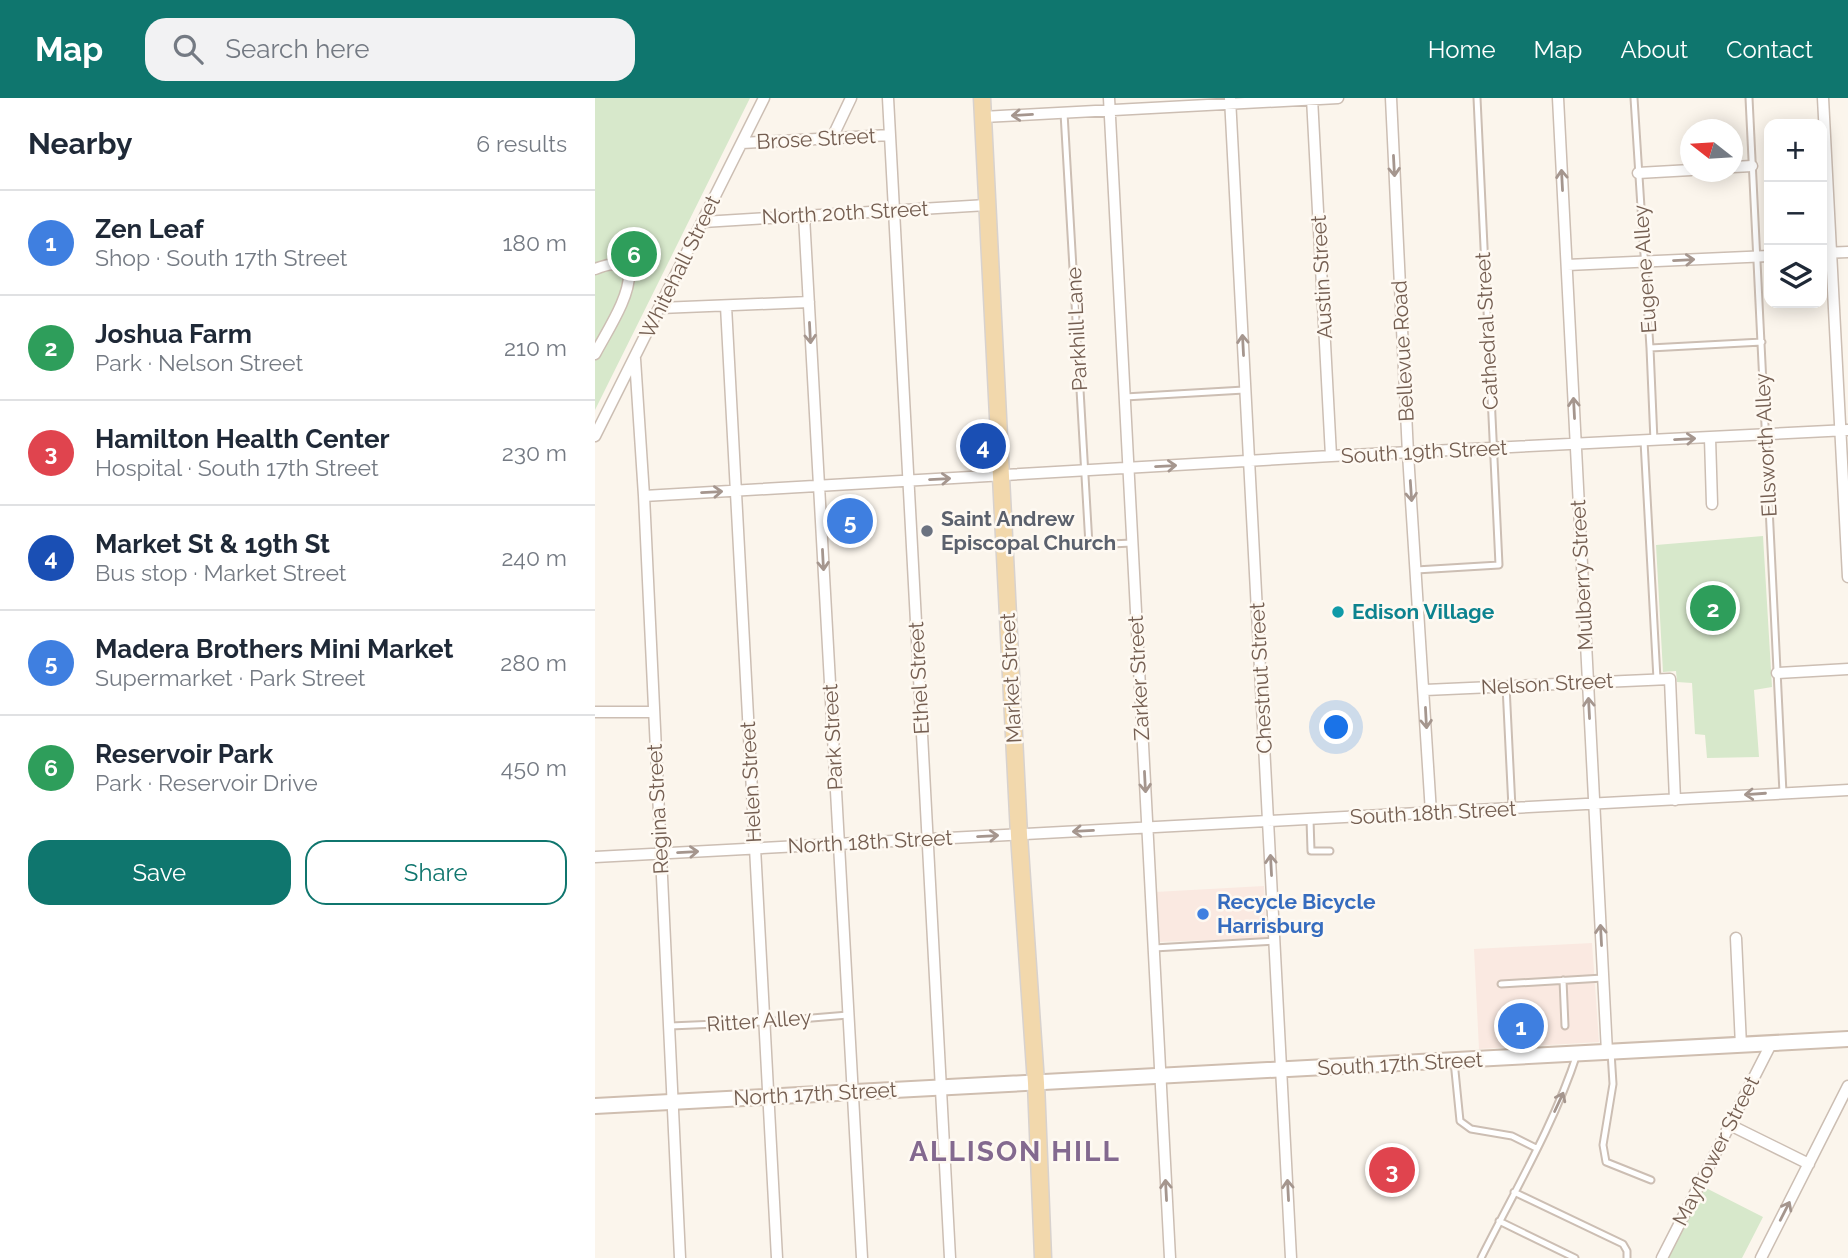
<!DOCTYPE html>
<html lang="en">
<head>
<meta charset="utf-8">
<style>
  :root { --surface:#fff; --page:#f2f2f3; --text:#1f2937; --muted:#747a83; --line:#e0e1e3; --accent:#0f766e }
  body { margin:0; font-family:Raleway,sans-serif; background:var(--page); color:var(--text) }
  .controls { position:absolute; right:21px; top:21px; display:grid; overflow:hidden; border-radius:14px; box-shadow:0 4px 18px #0003 }
  .controls button { width:63px; height:63px; display:grid; place-items:center; padding:0; border:0; border-bottom:2px solid var(--line); background:var(--surface); color:var(--text); font:35px sans-serif }
  .compass { position:absolute; left:1085px; top:21px; width:63px; height:63px; border-radius:50%; background:var(--surface); box-shadow:0 4px 18px #0003; rotate:287deg }
  .you { position:absolute; left:742px; top:630px; width:24px; height:24px; margin:-18px; border:5px solid #fff; border-radius:50%; background:#1a73e8; box-shadow:0 0 0 10px #1a73e833 }
  .badge { display:grid; place-items:center; width:46px; height:46px; border-radius:50%; background:var(--accent); color:#fff; font-size:23px; font-weight:700 }
  .pin { position:absolute; translate:-50% -50%; border:4px solid #fff; box-shadow:0 2px 7px #0006 }
  .list { margin:0; padding:0; list-style:none }
  h2 { display:flex; justify-content:space-between; align-items:center; height:91px; margin:0; padding:0 28px; font-size:30px }
  h2 small { font-size:23px; font-weight:400; color:var(--muted) }
  .list li { display:grid; grid-template-columns:46px 1fr auto; gap:21px; align-items:center; box-sizing:border-box; height:105px; padding:0 28px; border-top:2px solid var(--line) }
  .list b { display:block; font-size:26px; white-space:nowrap }
  .list p { margin:0; font-size:23px; white-space:nowrap; color:var(--muted) }
  .list em { font-size:23px; font-style:normal; color:var(--muted) }
  .actions { display:flex; gap:14px; padding:21px 28px }
  .actions a { flex:1; padding:16px 0; border:2px solid var(--accent); border-radius:21px; text-align:center; font-size:24px; color:var(--accent) }
  .actions .main { background:var(--accent); color:#fff }
  .icon { flex:none; width:38px; height:38px; fill:none; stroke:currentColor; stroke-width:2; stroke-linecap:round; stroke-linejoin:round }
  .map { position:relative; flex:none; width:1253px; height:1160px; overflow:hidden }
  header { display:flex; align-items:center; gap:42px; box-sizing:border-box; height:98px; padding:0 35px; background:var(--accent); color:#fff }
  header strong { font-size:33px }
  nav { display:flex; gap:38px; margin-inline-start:auto; font-size:24px }
  .search { width:490px; height:63px; background:var(--page); display:flex; align-items:center; gap:18px; box-sizing:border-box; padding:0 24px; border-radius:21px; color:var(--muted); font-size:26px }
  main { display:flex }
  aside { flex:1; background:var(--surface) }
  .map>svg:first-child { display:block }
</style>
</head>
<body>
<header>
<strong>Map</strong>
<div class="search"><svg class="icon" aria-label="search" viewBox="0 0 24 24"><circle cx="10" cy="10" r="6"/><path d="M15 15l6 6"/></svg>Search here</div>
<nav><a>Home</a><a>Map</a><a>About</a><a>Contact</a></nav>
</header>
<main>
<aside>
<h2>Nearby<small>6 results</small></h2>
<ul class="list">
<li><span class="badge" style="background:#3f7fe0">1</span><div><b>Zen Leaf</b><p>Shop · South 17th Street</p></div><em>180 m</em></li>
<li><span class="badge" style="background:#2e9e5b">2</span><div><b>Joshua Farm</b><p>Park · Nelson Street</p></div><em>210 m</em></li>
<li><span class="badge" style="background:#e0444e">3</span><div><b>Hamilton Health Center</b><p>Hospital · South 17th Street</p></div><em>230 m</em></li>
<li><span class="badge" style="background:#1a4fb4">4</span><div><b>Market St &amp; 19th St</b><p>Bus stop · Market Street</p></div><em>240 m</em></li>
<li><span class="badge" style="background:#3f7fe0">5</span><div><b>Madera Brothers Mini Market</b><p>Supermarket · Park Street</p></div><em>280 m</em></li>
<li><span class="badge" style="background:#2e9e5b">6</span><div><b>Reservoir Park</b><p>Park · Reservoir Drive</p></div><em>450 m</em></li>
</ul>
<div class="actions"><a class="main">Save</a><a>Share</a></div>
</aside>
<div class="map">
<svg width="1253" height="1160" viewBox="0 0 1253 1160">
  <rect width="100%" height="100%" fill="#fbf5ec"/>
  <path fill="#fae9e1" d="M669,788L672,840L562,844L560,794Z
    M997,845L1004,944L884,951L879,851Z"/>
  <path fill="#d7e8cb" d="M0,0H155L0,312Z
    M1168,438L1177,589L1159,592L1164,659L1112,660L1110,637L1100,636L1097,585L1082,584L1081,573L1068,574L1061,447Z
    M1109,1089L1168,1119L1147,1160H1072Z"/>
  <g fill="none" stroke-linecap="round" stroke-linejoin="round">
    <g stroke="#ccbeb3" stroke-width="9">
      <path id="lane" d="M1039,0L1055,250L1059,343
        M1154,0L1188,695
        M469,15L494,447L537,445
        M1055,250L1167,244
        M530,299L649,292
        M1049,343L1062,581
        M821,472L904,467L882,0
        M911,588L917,710
        M715,721L716,753H735
        M559,850L680,843
        M968,882L970,928
        M906,886L1008,880
        M75,928L169,924L253,917
        M1016,954L1018,986L1008,1047L1011,1064L1056,1082
        M859,963L865,1023L876,1031L917,1038L941,1050
        M919,1094L1028,1146L1032,1153V1160
        M904,1123L980,1160
        M886,1160C919,1094 959,1027 982,956"/>
    </g>
    <g stroke="#ccbeb3" stroke-width="13">
      <path id="street" d="M293,0L355,1160
        M514,0L575,1160
        M635,0L696,1160
        M717,0L736,358
        M796,0L813,356L836,715
        M963,0L1012,954
        M1228,0L1253,479
        M388,19L743,0
        M237,40L256,0
        M147,45L295,37
        M1138,69L1157,68
        M1043,75L1096,72
        M209,118L267,1160
        M108,124L392,107
        M1227,155L1253,154
        M972,167L1174,158
        M0,171C13,166 23,163 34,173C36,198 12,233 0,256
        M131,208L182,1160
        M65,210L214,204
        M40,261L49,398L85,1160
        M0,338L169,0
        M1115,340L1117,406
        M49,398L736,358L1253,332
        M1182,575L1253,571
        M830,592L1075,581L1080,702
        M0,614H58
        M0,759L1253,692
        M1141,840L1146,948
        M1135,1027L1214,1066
        M1067,1160L1176,946
        M1166,1160L1253,988"/>
    </g>
    <g stroke="#cfbeb0" stroke-width="18">
      <path id="secondary" d="M0,1008L1253,941"/>
    </g>
    <g stroke="#d8d2ce" stroke-width="19">
      <path id="primary" d="M387,0L424,737L441,985L448,1160"/>
    </g>
    <use href="#lane" stroke="#fff" stroke-width="5"/>
    <use href="#street" stroke="#fff" stroke-width="10"/>
    <use href="#secondary" stroke="#fff" stroke-width="14"/>
    <use href="#primary" stroke="#f2d8ac" stroke-width="16"/>
  </g>
  <defs><path id="oneway-shaft" d="M-6 0H5M1.5-3L5.5 0L1.5 3" fill="none" stroke-width="1.6" stroke-linecap="round" stroke-linejoin="round" transform="scale(1.75)"/></defs>
  <g stroke="#a5968e">
    <use href="#oneway-shaft" transform="translate(427 17) rotate(177)"/>
    <use href="#oneway-shaft" transform="translate(799 68) rotate(87)"/>
    <use href="#oneway-shaft" transform="translate(967 82) rotate(-93)"/>
    <use href="#oneway-shaft" transform="translate(1089 162) rotate(-3)"/>
    <use href="#oneway-shaft" transform="translate(215 235) rotate(87)"/>
    <use href="#oneway-shaft" transform="translate(648 247) rotate(-93)"/>
    <use href="#oneway-shaft" transform="translate(979 310) rotate(-93)"/>
    <use href="#oneway-shaft" transform="translate(1090 341) rotate(-3)"/>
    <use href="#oneway-shaft" transform="translate(571 368) rotate(-3)"/>
    <use href="#oneway-shaft" transform="translate(345 381) rotate(-3)"/>
    <use href="#oneway-shaft" transform="translate(816 393) rotate(86)"/>
    <use href="#oneway-shaft" transform="translate(117 394) rotate(-3)"/>
    <use href="#oneway-shaft" transform="translate(228 462) rotate(87)"/>
    <use href="#oneway-shaft" transform="translate(994 610) rotate(-93)"/>
    <use href="#oneway-shaft" transform="translate(831 620) rotate(87)"/>
    <use href="#oneway-shaft" transform="translate(550 684) rotate(87)"/>
    <use href="#oneway-shaft" transform="translate(1160 696) rotate(176)"/>
    <use href="#oneway-shaft" transform="translate(488 733) rotate(177)"/>
    <use href="#oneway-shaft" transform="translate(393 738) rotate(-3)"/>
    <use href="#oneway-shaft" transform="translate(93 754) rotate(-3)"/>
    <use href="#oneway-shaft" transform="translate(676 767) rotate(-93)"/>
    <use href="#oneway-shaft" transform="translate(1006 837) rotate(-93)"/>
    <use href="#oneway-shaft" transform="translate(964 1004) rotate(-65)"/>
    <use href="#oneway-shaft" transform="translate(571 1092) rotate(-93)"/>
    <use href="#oneway-shaft" transform="translate(693 1092) rotate(-93)"/>
    <use href="#oneway-shaft" transform="translate(1190 1113) rotate(-63)"/>
  </g>
  <circle fill="#6b7280" stroke="#fef9f2" stroke-width="2.5" cx="332" cy="433" r="7"/>
  <circle fill="#0f9aa8" stroke="#fef9f2" stroke-width="2.5" cx="743" cy="514" r="7"/>
  <circle fill="#3f7fe0" stroke="#fef9f2" stroke-width="2.5" cx="608" cy="816" r="7"/>
  <g text-anchor="middle" stroke-width="5" stroke-linejoin="round" paint-order="stroke">
    <g font-size="21" fill="#745e51" stroke="#fef9f2">
      <text transform="translate(221 41) rotate(-3)" y="7">Brose Street</text>
      <text transform="translate(250 115) rotate(-3)" y="7">North 20th Street</text>
      <text transform="translate(85 169) rotate(-64)" y="7">Whitehall Street</text>
      <text transform="translate(1050 171) rotate(-94)" y="7">Eugene Alley</text>
      <text transform="translate(727 179) rotate(-93)" y="7">Austin Street</text>
      <text transform="translate(482 231) rotate(-93)" y="7">Parkhill Lane</text>
      <text transform="translate(892 233) rotate(-93)" y="7">Cathedral Street</text>
      <text transform="translate(808 253) rotate(-93)" y="7">Bellevue Road</text>
      <text transform="translate(1171 347) rotate(-93)" y="7">Ellsworth Alley</text>
      <text transform="translate(829 354) rotate(-3)" y="7">South 19th Street</text>
      <text transform="translate(987 477) rotate(-93)" y="7">Mulberry Street</text>
      <text transform="translate(324 580) rotate(-93)" y="7">Ethel Street</text>
      <text transform="translate(416 580) rotate(-93)" y="7">Market Street</text>
      <text transform="translate(544 580) rotate(-93)" y="7">Zarker Street</text>
      <text transform="translate(666 580) rotate(-93)" y="7">Chestnut Street</text>
      <text transform="translate(952 586) rotate(-3)" y="7">Nelson Street</text>
      <text transform="translate(238 639) rotate(-93)" y="7">Park Street</text>
      <text transform="translate(156 684) rotate(-93)" y="7">Helen Street</text>
      <text transform="translate(63 711) rotate(-93)" y="7">Regina Street</text>
      <text transform="translate(838 715) rotate(-3)" y="7">South 18th Street</text>
      <text transform="translate(275 744) rotate(-3)" y="7">North 18th Street</text>
      <text transform="translate(164 923) rotate(-4)" y="7">Ritter Alley</text>
      <text transform="translate(805 966) rotate(-3)" y="7">South 17th Street</text>
      <text transform="translate(220 996) rotate(-3)" y="7">North 17th Street</text>
      <text transform="translate(1121 1053) rotate(-63)" y="7">Mayflower Street</text>
    </g>
    <g font-size="21" font-weight="bold" fill="#5b616d" stroke="#fef9f2" text-anchor="start">
      <text x="346" y="428">Saint Andrew<tspan x="346" dy="24">Episcopal Church</tspan></text>
    </g>
    <g font-size="21" font-weight="bold" fill="#0d838f" stroke="#fef9f2" text-anchor="start">
      <text x="757" y="521">Edison Village</text>
    </g>
    <g font-size="21" font-weight="bold" fill="#366cbe" stroke="#fef9f2" text-anchor="start">
      <text x="622" y="811">Recycle Bicycle<tspan x="622" dy="24">Harrisburg</tspan></text>
    </g>
    <g font-size="28" font-weight="bold" letter-spacing="2" fill="#83698f" stroke="#fef9f2">
      <text x="420" y="1063">ALLISON HILL</text>
    </g>
  </g>
</svg>
<div class="controls">
<button>+</button>
<button>−</button>
<button><svg class="icon" aria-label="layers" viewBox="0 0 24 24"><path d="M12 4l9 5-9 5-9-5zM3 14l9 5 9-5"/></svg></button>
</div>
<svg class="compass" viewBox="-18 -18 36 36"><path d="M0-13l5 13h-10z" fill="#e53935"/><path d="M0 13l5-13h-10z" fill="#747a83"/></svg>
<div class="you"></div>
<div class="pin badge" style="left:926px;top:928px;background:#3f7fe0">1</div>
<div class="pin badge" style="left:1118px;top:510px;background:#2e9e5b">2</div>
<div class="pin badge" style="left:797px;top:1072px;background:#e0444e">3</div>
<div class="pin badge" style="left:388px;top:348px;background:#1a4fb4">4</div>
<div class="pin badge" style="left:255px;top:423px;background:#3f7fe0">5</div>
<div class="pin badge" style="left:39px;top:156px;background:#2e9e5b">6</div>
</div>
</main>
</body>
</html>
